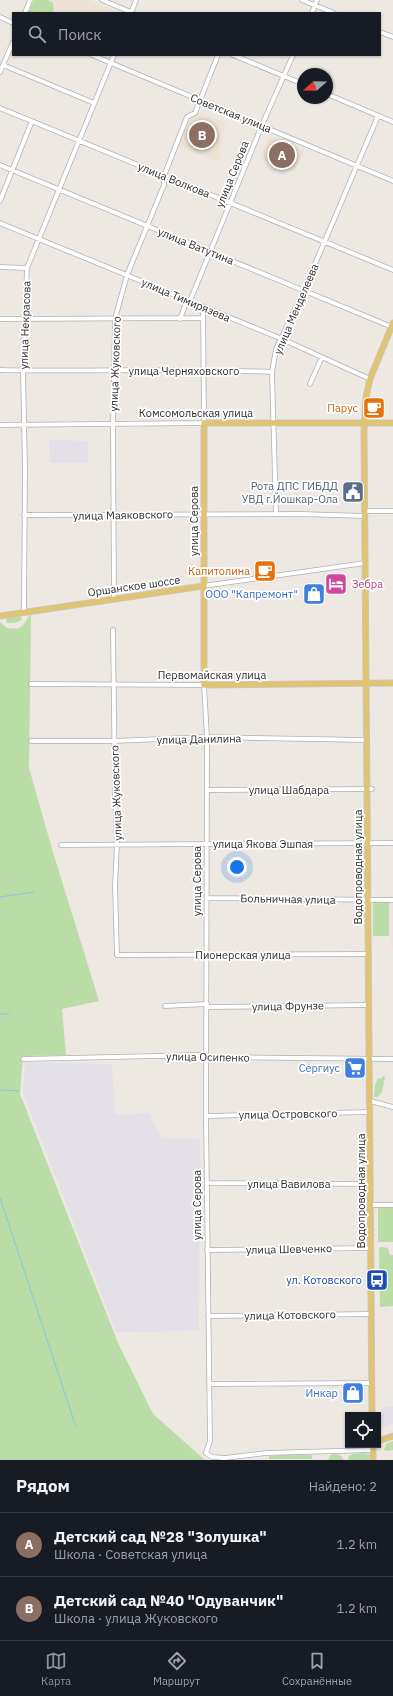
<!DOCTYPE html>
<html lang="ru">
<head>
<meta charset="utf-8">
<style>
  :root { --surface:#171b24; --page:#242831; --text:#f1f3f6; --muted:#9ea1a6; --line:#363941; --accent:#8c9099 }
  body { margin:0; font-family:"IBM Plex Sans",sans-serif; background:var(--page); color:var(--text) }
  .controls { position:absolute; right:12px; bottom:12px; display:grid; overflow:hidden; border-radius:0px; box-shadow:0 1px 3px #0004 }
  .controls button { width:36px; height:36px; display:grid; place-items:center; padding:0; border:0; border-bottom:1px solid var(--line); background:var(--surface); color:var(--text); font:20px sans-serif }
  .compass { position:absolute; left:297px; top:68px; width:36px; height:36px; border-radius:50%; background:var(--surface); box-shadow:0 1px 3px #0004; rotate:250deg }
  .you { position:absolute; left:237px; top:867px; width:14px; height:14px; margin:-10px; border:3px solid #fff; border-radius:50%; background:#1a73e8; box-shadow:0 0 0 6px #1a73e833 }
  .badge { display:grid; place-items:center; width:26px; height:26px; border-radius:50%; background:var(--accent); color:#fff; font-size:13px; font-weight:700 }
  .pin { position:absolute; translate:-50% -50%; border:2px solid #fff; box-shadow:0 1px 4px #0006 }
  .list { margin:0; padding:0; list-style:none }
  h2 { display:flex; justify-content:space-between; align-items:center; height:52px; margin:0; padding:0 16px; font-size:17px }
  h2 small { font-size:13px; font-weight:400; color:var(--muted) }
  .list li { display:grid; grid-template-columns:26px 1fr auto; gap:12px; align-items:center; box-sizing:border-box; height:64px; padding:0 16px; border-top:1px solid var(--line) }
  .list b { display:block; font-size:15px; white-space:nowrap }
  .list p { margin:0; font-size:13px; white-space:nowrap; color:var(--muted) }
  .list em { font-size:13px; font-style:normal; color:var(--muted) }
  .icon { flex:none; width:22px; height:22px; fill:none; stroke:currentColor; stroke-width:2; stroke-linecap:round; stroke-linejoin:round }
  .map { position:relative; flex:none; width:393px; height:1460px; overflow:hidden }
  .search { position:absolute; background:var(--surface); box-shadow:0 1px 3px #0004; left:12px; right:12px; top:12px; height:44px; display:flex; align-items:center; gap:10px; box-sizing:border-box; padding:0 14px; border-radius:0px; color:var(--muted); font-size:15px }
  .sheet { height:180px; background:var(--surface) }
  nav { display:flex; justify-content:space-around; align-items:center; box-sizing:border-box; height:56px; border-top:1px solid var(--line); background:var(--surface); font-size:11px; color:var(--muted) }
  nav a { display:grid; justify-items:center; gap:2px }
  nav .on { color:var(--accent) }
  .map>svg:first-child { display:block }
</style>
</head>
<body>
<div class="map">
<svg width="393" height="1460" viewBox="0 0 393 1460">
  <rect width="100%" height="100%" fill="#ede8e2"/>
  <path fill="#e3e1e7" d="M49,440L88,441V463H50Z
    M25,1062L112,1064L115,1115L149,1113L162,1138L200,1139L199,1331L116,1332L23,1093Z
    M393,1406V1424L381,1428V1407Z"/>
  <path fill="#ece3d4" d="M33,0H90L121,13H28Z
    M196,111L226,123L220,139L223,141L219,151L221,152L218,162L178,146L190,117L193,118Z
    M269,137L304,151L294,171H290L260,158Z"/>
  <path fill="#f2e1e2" d="M390,904H393V948H390Z"/>
  <path fill="#badca6" d="M34,0H48L53,3L54,11L51,13H28Z
    M31,615L29,768L52,849L99,1001L62,1009L66,1055L23,1056L20,1094L118,1343L153,1414L205,1460H0V622L7,628C22,630 22,627 29,616Z
    M20,616L22,619C19,623 10,624 6,622L7,618Z
    M373,902H389V936H373Z
    M384,1076L385,1077L382,1092L378,1097H374L375,1085L378,1078L380,1079Z
    M378,1208H393V1242H378Z
    M382,1247L388,1248L390,1255H393V1306L380,1307L379,1248Z
    M393,1441V1450L387,1451L384,1450L386,1444Z
    M365,1453L371,1455V1460H348L349,1456L353,1454Z
    M334,1454L340,1455L344,1460H328L330,1455Z
    M281,1455H312V1459H269V1456Z"/>
  <g fill="none" stroke-linecap="round" stroke-linejoin="round">
    <path stroke="#83cae0" stroke-width="1" d="M0,897L34,892
      M0,1014H9
      M0,1090L19,1091
      M0,1198L76,1427"/>
    <g stroke="#aeb0b7" stroke-width="5.5">
      <path id="minor" d="M102,0L133,13
        M302,0L334,13
        M25,13L30,0
        M131,13L136,0
        M312,13L317,0
        M0,17L13,23
        M380,32L393,37
        M92,55L393,181
        M233,55L303,84
        M3,65L94,103
        M0,72L13,42
        M327,94L393,122
        M0,108L393,270
        M0,165L392,327
        M0,201L32,121
        M0,223L282,339L370,379
        M0,267L27,268
        M190,301L262,125L293,55
        M0,319L203,318
        M180,319L187,300
        M0,370C91,372 182,368 272,372
        M310,384L322,357
        M0,425L204,423L203,307
        M365,511H393
        M276,514L272,372L276,349L304,290L378,116
        M24,515L301,514L365,516
        M203,586L365,563
        M114,599L113,424L115,319L127,275L164,185V176L187,117L195,113L218,55
        M24,612L25,469L23,371L27,268L114,55
        M113,630L115,794L117,844L115,886L117,955L369,954
        M31,684L204,685L207,737L206,1116L210,1441L206,1453L212,1457L225,1458L266,1453L373,1450
        M31,741H114L207,737L367,740
        M207,790L372,789
        M61,845L393,843
        M207,898L393,900
        M165,1006L207,1004
        M207,1007L369,1005
        M23,1059L201,1055L207,1057L393,1059
        M370,1101L393,1107
        M206,1116L370,1112
        M207,1183L371,1184
        M371,1205H393
        M207,1250L371,1248
        M208,1316L372,1314
        M209,1384L372,1383"/>
    </g>
    <g stroke="#c8c8c8" stroke-width="7">
      <path id="major" d="M393,423H204V685L393,683
        M0,616L203,586
        M372,1415L364,431L366,397L370,379L393,323
        M378,1441L393,1436
        M373,1445V1460"/>
    </g>
    <use href="#minor" stroke="#fff" stroke-width="4"/>
    <use href="#major" stroke="#e0c474" stroke-width="5.5"/>
  </g>
  <defs>
    <g id="cafe-square" transform="scale(1.15)"><rect x="-9" y="-9" width="18" height="18" rx="4" fill="#e8710a" stroke="#fff"/><path d="M-5.5-4.5H6V0H3Q3 3.5 0 3.5H-2.5Q-5.5 3.5-5.5 0ZM3-3.2v2h1.7v-2ZM-6 4.5H4V6H-6Z" fill="#fff"/></g>
    <g id="civic-square" transform="scale(1.15)"><rect x="-9" y="-9" width="18" height="18" rx="4" fill="#5c6f8a" stroke="#fff"/><path d="M-.6-6.5H3V-4.5H.6V-3L4-1V1h2V6H-6V1h2V-1L-.6-3ZM-1.2 2.5V6h2.4V2.5Z" fill="#fff"/></g>
    <g id="hotel-square" transform="scale(1.15)"><rect x="-9" y="-9" width="18" height="18" rx="4" fill="#d1479c" stroke="#fff"/><path d="M-6-4.5h1.5V1H6V5H4.5V3h-9V5H-6ZM-4 0a1.8 1.8 0 1 1 3.6 0ZM.5 0V-2.5h3Q6-2.5 6 0Z" fill="#fff"/></g>
    <g id="shop-square" transform="scale(1.15)"><rect x="-9" y="-9" width="18" height="18" rx="4" fill="#3f7fe0" stroke="#fff"/><path d="M-5-2.5h2.3a2.7 3.5 0 0 1 5.4 0H5L5.5 6h-11ZM-1.5-2.5h3a1.5 2.3 0 0 0-3 0Z" fill="#fff"/></g>
    <g id="supermarket-square" transform="scale(1.15)"><rect x="-9" y="-9" width="18" height="18" rx="4" fill="#3f7fe0" stroke="#fff"/><path d="M-6-5.5h2.5l.6 2H6L4.5 2H-2.5L-4.4-4H-6ZM-1.5 3.2a1.3 1.3 0 1 0 .1 0ZM3 3.2a1.3 1.3 0 1 0 .1 0Z" fill="#fff"/></g>
    <g id="bus-square" transform="scale(1.15)"><rect x="-9" y="-9" width="18" height="18" rx="4" fill="#1a4fb4" stroke="#fff"/><path d="M-5-6H5V4H4V6H2V4H-2V6H-4V4H-5ZM-3.5-4V0h7V-4ZM-3.5 1.2v1.5H-2V1.2ZM2 1.2v1.5H3.5V1.2Z" fill="#fff"/></g>
  </defs>
  <g fill-rule="evenodd">
    <use href="#cafe-square" x="374" y="408"/>
    <use href="#civic-square" x="353" y="492"/>
    <use href="#cafe-square" x="265" y="571"/>
    <use href="#hotel-square" x="336" y="584"/>
    <use href="#shop-square" x="314" y="594"/>
    <use href="#supermarket-square" x="355" y="1068"/>
    <use href="#bus-square" x="377" y="1280"/>
    <use href="#shop-square" x="353" y="1393"/>
  </g>
  <g text-anchor="middle" stroke-width="3.5" stroke-linejoin="round" paint-order="stroke">
    <g font-size="11" fill="#2d2d2d" stroke="#fff">
      <text transform="translate(231 113) rotate(22)" y="4">Советская улица</text>
      <text transform="translate(232 174) rotate(-68)" y="4">улица Серова</text>
      <text transform="translate(174 180) rotate(22)" y="4">улица Волкова</text>
      <text transform="translate(196 246) rotate(22)" y="4">улица Ватутина</text>
      <text transform="translate(186 300) rotate(23)" y="4">улица Тимирязева</text>
      <text transform="translate(296 309) rotate(-67)" y="4">улица Менделеева</text>
      <text transform="translate(25 325) rotate(-88)" y="4">улица Некрасова</text>
      <text transform="translate(115 364) rotate(-88)" y="4">улица Жуковского</text>
      <text x="184" y="375">улица Черняховского</text>
      <text x="196" y="417">Комсомольская улица</text>
      <text transform="translate(123 515) rotate(-1)" y="4">улица Маяковского</text>
      <text transform="translate(194 521) rotate(-90)" y="4">улица Серова</text>
      <text transform="translate(134 586) rotate(-8)" y="4">Оршанское шоссе</text>
      <text x="212" y="679">Первомайская улица</text>
      <text transform="translate(199 739) rotate(-1)" y="4">улица Данилина</text>
      <text x="289" y="794">улица Шабдара</text>
      <text transform="translate(116 793) rotate(-92)" y="4">улица Жуковского</text>
      <text x="263" y="848">улица Якова Эшпая</text>
      <text transform="translate(358 867) rotate(-90)" y="4">Водопроводная улица</text>
      <text transform="translate(197 881) rotate(-90)" y="4">улица Серова</text>
      <text transform="translate(288 899) rotate(1)" y="4">Больничная улица</text>
      <text x="243" y="959">Пионерская улица</text>
      <text transform="translate(288 1006) rotate(-1)" y="4">улица Фрунзе</text>
      <text transform="translate(208 1057) rotate(1)" y="4">улица Осипенко</text>
      <text transform="translate(288 1114) rotate(-1)" y="4">улица Островского</text>
      <text x="289" y="1188">улица Вавилова</text>
      <text transform="translate(361 1191) rotate(-90)" y="4">Водопроводная улица</text>
      <text transform="translate(197 1205) rotate(-90)" y="4">улица Серова</text>
      <text transform="translate(289 1249) rotate(-1)" y="4">улица Шевченко</text>
      <text transform="translate(290 1315) rotate(-1)" y="4">улица Котовского</text>
    </g>
    <g font-size="11" fill="#c56008" stroke="#fff" text-anchor="end">
      <text x="358" y="412">Парус</text>
      <text x="250" y="575">Капитолина</text>
    </g>
    <g font-size="11" fill="#4e5e75" stroke="#fff" text-anchor="end">
      <text x="338" y="490">Рота ДПС ГИБДД<tspan x="338" dy="13">УВД г.Йошкар-Ола</tspan></text>
    </g>
    <g font-size="11" fill="#b23c85" stroke="#fff" text-anchor="start">
      <text x="352" y="588">Зебра</text>
    </g>
    <g font-size="11" fill="#366cbe" stroke="#fff" text-anchor="end">
      <text x="298" y="598">ООО "Капремонт"</text>
      <text x="340" y="1072">Сергиус</text>
      <text x="338" y="1397">Инкар</text>
    </g>
    <g font-size="11" fill="#164399" stroke="#fff" text-anchor="end">
      <text x="362" y="1284">ул. Котовского</text>
    </g>
  </g>
</svg>
<div class="controls">
<button><svg class="icon" aria-label="locate" viewBox="0 0 24 24"><circle cx="12" cy="12" r="6"/><path d="M12 2v4M12 18v4M2 12h4M18 12h4"/></svg></button>
</div>
<svg class="compass" viewBox="-18 -18 36 36"><path d="M0-13l5 13h-10z" fill="#e53935"/><path d="M0 13l5-13h-10z" fill="#9ea1a6"/></svg>
<div class="you"></div>
<div class="pin badge" style="left:282px;top:155px;background:#8d6e63">A</div>
<div class="pin badge" style="left:202px;top:135px;background:#8d6e63">B</div>
<div class="search"><svg class="icon" aria-label="search" viewBox="0 0 24 24"><circle cx="10" cy="10" r="6"/><path d="M15 15l6 6"/></svg>Поиск</div>
</div>
<section class="sheet">
<h2>Рядом<small>Найдено: 2</small></h2>
<ul class="list">
<li><span class="badge" style="background:#8d6e63">A</span><div><b>Детский сад №28 &quot;Золушка&quot;</b><p>Школа · Советская улица</p></div><em>1.2 km</em></li>
<li><span class="badge" style="background:#8d6e63">B</span><div><b>Детский сад №40 &quot;Одуванчик&quot;</b><p>Школа · улица Жуковского</p></div><em>1.2 km</em></li>
</ul>
</section>
<nav>
<a class="on"><svg class="icon" aria-label="map" viewBox="0 0 24 24"><path d="M3 6l6-2 6 2 6-2v14l-6 2-6-2-6 2zM9 4v14M15 6v14"/></svg>Карта</a>
<a><svg class="icon" aria-label="directions" viewBox="0 0 24 24"><path d="M12 3l9 9-9 9-9-9zM9 14v-3h6M13 9l2 2-2 2"/></svg>Маршрут</a>
<a><svg class="icon" aria-label="saved" viewBox="0 0 24 24"><path d="M7 4h10v16l-5-4-5 4z"/></svg>Сохранённые</a>
</nav>
</body>
</html>
